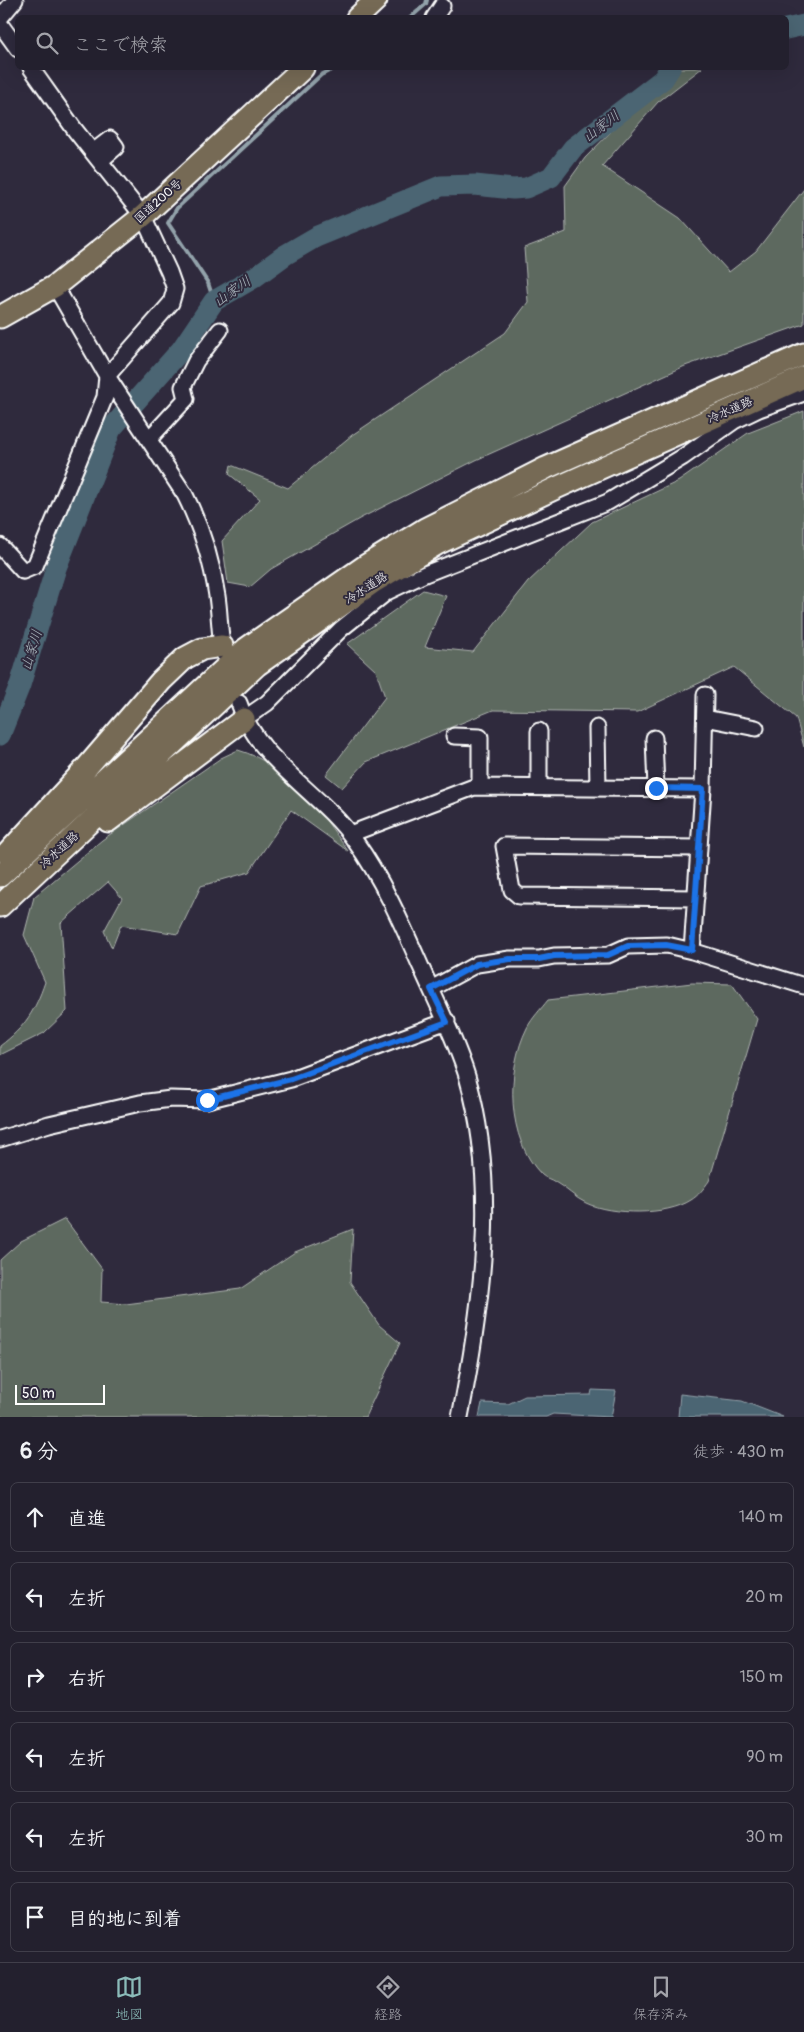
<!DOCTYPE html>
<html lang="ja">
<head>
<meta charset="utf-8">
<style>
  :root { --surface:#23202e; --page:#2f2d3a; --text:#f1f3f6; --muted:#a3a3aa; --line:#403e4a; --accent:#8bbbb9 }
  body { margin:0; font-family:Pangolin,"Klee One",sans-serif; background:var(--page); color:var(--text) }
  .scale { position:absolute; left:15px; bottom:12px; width:90px; box-sizing:border-box; padding-left:5px; border:2px solid #fff; border-top:0; font-size:14px; line-height:18px; white-space:nowrap; color:#fff; -webkit-text-stroke:4px #2f2a3d; paint-order:stroke }
  .stop { position:absolute; width:15px; height:15px; margin:-11px; border:4px solid #1a73e8; border-radius:50%; background:#fff }
  .stop.end { background:#1a73e8; border-color:#fff; box-shadow:0 1px 5px #0008 }
  .list { margin:0; padding:0; list-style:none }
  h2 { display:flex; justify-content:space-between; align-items:center; height:65px; margin:0; padding:0 20px; font-size:21px }
  h2 small { font-size:16px; font-weight:400; color:var(--muted) }
  .list li { display:grid; grid-template-columns:32px 1fr auto; gap:15px; align-items:center; box-sizing:border-box; height:70px; margin:0 10px 10px; padding:0 10px; border:1px solid var(--line); border-radius:8px }
  .list b { display:block; font-size:19px; white-space:nowrap }
  .list em { font-size:16px; font-style:normal; color:var(--muted) }
  .icon { flex:none; width:28px; height:28px; fill:none; stroke:currentColor; stroke-width:2; stroke-linecap:round; stroke-linejoin:round }
  .map { position:relative; flex:none; width:804px; height:1417px; overflow:hidden }
  .search { position:absolute; background:var(--surface); box-shadow:0 5px 20px #0002; left:15px; right:15px; top:15px; height:55px; display:flex; align-items:center; gap:12px; box-sizing:border-box; padding:0 18px; border-radius:8px; color:var(--muted); font-size:19px }
  .sheet { height:545px; background:var(--surface) }
  nav { display:flex; justify-content:space-around; align-items:center; box-sizing:border-box; height:70px; border-top:1px solid var(--line); background:var(--surface); font-size:14px; color:var(--muted) }
  nav a { display:grid; justify-items:center; gap:2px }
  nav .on { color:var(--accent) }
  .map>svg:first-child { display:block }
</style>
</head>
<body>
<div class="map">
<svg width="804" height="1417" viewBox="0 0 804 1417">
  <rect width="100%" height="100%" fill="#2f2a3d"/>
  <filter id="ink" filterUnits="userSpaceOnUse"><feTurbulence type="fractalNoise" baseFrequency=".02" numOctaves="2"/><feDisplacementMap in="SourceGraphic" scale="10" xChannelSelector="R" yChannelSelector="G"/><feConvolveMatrix kernelMatrix="1 2 1 2 8 2 1 2 1" color-interpolation-filters="sRGB"/></filter>
  <g filter="url(#ink)">
    <path fill="#5d695f" stroke="#aeb4af" d="M677,68H702L658,102L602,166L680,218L729,272L756,251L804,189V324L685,366L476,460L361,518L271,569L250,587L228,583L222,541L260,499L229,474L231,465L288,488L352,435L505,333L528,302L524,248L566,232L565,186L585,158L636,106L671,77Z
      M804,411V747L796,718L734,667L637,712L493,710L366,762L342,788L326,775L385,697L376,671L347,644L423,590L446,596L425,647L473,652L528,582L592,522L679,481L748,433Z
      M238,750C289,765 319,810 348,851L291,810L249,872L201,886L178,934L121,925L112,948L104,931L122,898L108,882L61,923L67,1011L44,1033L0,1055V1046C25,1027 35,1011 45,982L24,935L34,897L102,840L221,758Z
      M692,983L732,984L757,1019L709,1181C704,1188 698,1196 691,1200C667,1216 611,1215 586,1203C575,1198 566,1188 555,1182C551,1179 545,1178 542,1175C506,1139 506,1070 527,1028C532,1018 541,1009 548,1000Z
      M65,1219L102,1269L101,1302L126,1304L240,1289L295,1252L353,1229L350,1282L379,1325L400,1343L365,1417H0V1260L21,1241Z"/>
    <path fill="#4b6573" stroke="#93a3ab" d="M592,1390L616,1391L611,1417L553,1414L546,1417H479L482,1403L508,1404L525,1396L591,1395Z
      M680,1394L742,1401L783,1417H678Z"/>
    <g fill="none" stroke-linecap="round" stroke-linejoin="round">
      <path stroke="#93a3ab" stroke-width="4" d="M410,18L426,4L427,0
        M214,301L208,283L168,223L177,208L321,75L335,68"/>
      <path stroke="#4b6573" stroke-width="21" d="M786,29L804,25
        M0,735L20,685L56,568L111,429L181,350L214,301L252,279L285,255L316,237L441,186L475,185L513,189L526,188L551,177L573,148L663,79L670,68"/>
      <g stroke="#fff" stroke-width="19">
        <path id="minor" d="M0,18L15,0
          M434,18L442,6
          M0,24L18,49
          M93,152L110,139L116,147L100,161
          M55,286L107,376L185,495C201,527 212,561 217,596C220,615 219,635 224,654
          M149,439L186,399L183,387L196,361L220,330
          M0,546L23,571L35,566L105,397L107,376L171,303L175,289L169,272L143,216L75,130L31,68
          M239,703C258,762 321,792 355,841C383,880 402,924 421,967C437,1003 455,1038 467,1076C499,1187 482,1306 460,1417
          M705,718L756,728
          M244,719L267,703L341,629L387,592L425,574L608,502L683,457L734,421L759,409L804,393
          M597,728L598,788
          M539,731V787
          M454,736L480,737V787
          M654,738L656,788
          M350,834L474,787L703,789
          M696,898L519,896L512,890L504,846L699,848
          M692,951L703,789L705,695
          M431,989L477,964L510,959H539L554,956L608,955L628,946L667,945L692,951L804,986
          M0,1139L49,1124L140,1103L171,1099L207,1100L291,1079L447,1021"/>
      </g>
      <g stroke="#fff" stroke-width="25">
        <path id="highway" d="M357,18L376,0
          M0,317L55,286L143,216L303,68
          M108,821L244,719
          M7,854L87,767L161,681L185,658L202,649L222,646
          M0,876L247,648L365,566L425,529L546,468L804,354
          M0,906L257,665L374,582L437,544L556,488L804,377"/>
      </g>
      <use href="#minor" stroke="#2f2a3d" stroke-width="15"/>
      <use href="#highway" stroke="#766a54" stroke-width="21"/>
    </g>
  </g>
  <g fill="none" stroke-linecap="round" stroke-linejoin="round" filter="url(#ink)">
    <path stroke="#1a73e8" stroke-width="6" d="M207,1100L291,1079L447,1022L431,989L477,964L510,959H539L554,956L608,955L628,946L666,945L692,950L703,789L656,788"/>
  </g>
  <g text-anchor="middle" stroke-width="4" stroke-linejoin="round" paint-order="stroke">
    <g font-size="12" fill="#fff" stroke="#2f2a3d">
      <text transform="translate(158 201) rotate(-42)" y="4">国道200号</text>
      <text transform="translate(730 410) rotate(-24)" y="4">冷水道路</text>
      <text transform="translate(366 588) rotate(-33)" y="4">冷水道路</text>
      <text transform="translate(59 850) rotate(-43)" y="4">冷水道路</text>
    </g>
    <g font-size="14" font-style="italic" fill="#aebac0" stroke="#2f2a3d">
      <text transform="translate(601 126) rotate(-38)" y="5">山家川</text>
      <text transform="translate(232 291) rotate(-35)" y="5">山家川</text>
      <text transform="translate(31 650) rotate(-73)" y="5">山家川</text>
    </g>
  </g>
</svg>
<div class="scale">50 m</div>
<div class="stop" style="left:207px;top:1100px"></div>
<div class="stop end" style="left:656px;top:788px"></div>
<div class="search"><svg class="icon" aria-label="search" viewBox="0 0 24 24"><circle cx="10" cy="10" r="6"/><path d="M15 15l6 6"/></svg>ここで検索</div>
</div>
<section class="sheet">
<h2>6 分<small>徒歩 · 430 m</small></h2>
<ul class="list">
<li><svg class="icon" aria-label="ahead" viewBox="0 0 24 24"><path d="M12 20V5M6 11l6-6 6 6"/></svg><div><b>直進</b></div><em>140 m</em></li>
<li><svg class="icon" aria-label="left" viewBox="0 0 24 24"><path d="M17 20v-9H6M10 6l-5 5 5 5"/></svg><div><b>左折</b></div><em>20 m</em></li>
<li><svg class="icon" aria-label="right" viewBox="0 0 24 24"><path d="M7 20v-9h11M14 6l5 5-5 5"/></svg><div><b>右折</b></div><em>150 m</em></li>
<li><svg class="icon" aria-label="left" viewBox="0 0 24 24"><path d="M17 20v-9H6M10 6l-5 5 5 5"/></svg><div><b>左折</b></div><em>90 m</em></li>
<li><svg class="icon" aria-label="left" viewBox="0 0 24 24"><path d="M17 20v-9H6M10 6l-5 5 5 5"/></svg><div><b>左折</b></div><em>30 m</em></li>
<li><svg class="icon" aria-label="arrive" viewBox="0 0 24 24"><path d="M6 21V4h12l-3 4 3 4H6"/></svg><div><b>目的地に到着</b></div></li>
</ul>
</section>
<nav>
<a class="on"><svg class="icon" aria-label="map" viewBox="0 0 24 24"><path d="M3 6l6-2 6 2 6-2v14l-6 2-6-2-6 2zM9 4v14M15 6v14"/></svg>地図</a>
<a><svg class="icon" aria-label="directions" viewBox="0 0 24 24"><path d="M12 3l9 9-9 9-9-9zM9 14v-3h6M13 9l2 2-2 2"/></svg>経路</a>
<a><svg class="icon" aria-label="saved" viewBox="0 0 24 24"><path d="M7 4h10v16l-5-4-5 4z"/></svg>保存済み</a>
</nav>
</body>
</html>
